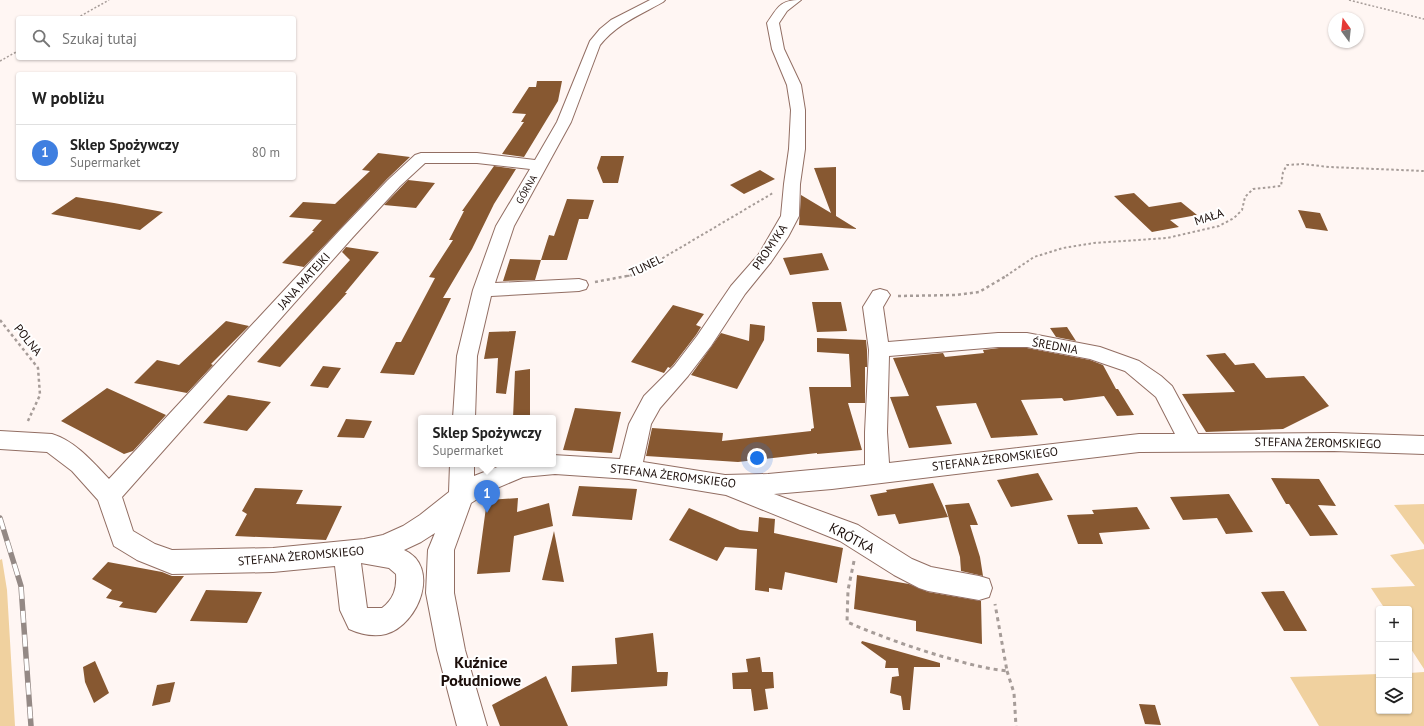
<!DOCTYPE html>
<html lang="pl">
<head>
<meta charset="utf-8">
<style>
  :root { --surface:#fff; --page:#f2f2f2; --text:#222; --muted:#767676; --line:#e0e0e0; --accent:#db2777 }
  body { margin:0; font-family:"PT Sans",sans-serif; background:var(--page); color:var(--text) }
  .controls { position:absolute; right:12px; bottom:12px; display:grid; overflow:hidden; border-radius:4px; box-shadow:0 1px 3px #0004 }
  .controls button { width:36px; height:36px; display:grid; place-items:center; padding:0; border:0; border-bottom:1px solid var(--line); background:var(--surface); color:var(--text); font:20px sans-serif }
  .compass { position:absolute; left:1328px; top:12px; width:36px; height:36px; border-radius:50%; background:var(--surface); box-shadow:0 1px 3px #0004; rotate:345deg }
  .you { position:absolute; left:757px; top:458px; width:14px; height:14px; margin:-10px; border:3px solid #fff; border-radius:50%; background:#1a73e8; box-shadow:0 0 0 6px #1a73e833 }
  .badge { display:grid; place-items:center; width:26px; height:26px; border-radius:50%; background:var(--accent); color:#fff; font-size:13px; font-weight:700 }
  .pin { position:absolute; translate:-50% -33px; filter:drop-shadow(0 1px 2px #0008) }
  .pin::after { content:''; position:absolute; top:21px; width:14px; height:12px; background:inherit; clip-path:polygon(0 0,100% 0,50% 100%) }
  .popup { position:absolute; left:418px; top:415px; width:138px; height:52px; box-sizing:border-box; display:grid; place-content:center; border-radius:4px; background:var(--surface); filter:drop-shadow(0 1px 3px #0005); font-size:13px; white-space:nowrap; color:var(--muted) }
  .popup b { font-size:15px; color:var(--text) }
  .popup::after { content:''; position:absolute; left:50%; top:100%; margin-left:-8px; border:8px solid transparent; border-top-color:var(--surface) }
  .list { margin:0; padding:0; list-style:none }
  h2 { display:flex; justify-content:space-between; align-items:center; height:52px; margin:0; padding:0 16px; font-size:17px }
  h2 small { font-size:13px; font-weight:400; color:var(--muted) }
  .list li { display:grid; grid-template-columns:26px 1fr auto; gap:12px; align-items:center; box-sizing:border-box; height:56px; padding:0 16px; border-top:1px solid var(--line) }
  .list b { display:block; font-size:15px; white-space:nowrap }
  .list p { margin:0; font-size:13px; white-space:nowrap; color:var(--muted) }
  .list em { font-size:13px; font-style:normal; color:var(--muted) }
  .icon { flex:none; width:22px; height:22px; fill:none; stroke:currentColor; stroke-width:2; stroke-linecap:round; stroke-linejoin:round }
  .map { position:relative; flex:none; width:1424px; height:726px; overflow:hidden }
  .search { position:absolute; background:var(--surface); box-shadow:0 1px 3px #0004; left:16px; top:16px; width:280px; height:44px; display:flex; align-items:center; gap:10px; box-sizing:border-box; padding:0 14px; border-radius:4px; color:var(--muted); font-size:15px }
  .panel { position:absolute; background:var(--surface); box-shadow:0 1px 3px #0004; left:16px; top:72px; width:280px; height:108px; border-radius:4px }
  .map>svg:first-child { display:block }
</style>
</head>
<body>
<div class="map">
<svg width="1424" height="726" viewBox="0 0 1424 726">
  <rect width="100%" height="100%" fill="#fff6f3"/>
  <path fill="#f0d19f" d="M1424,504V545L1394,505Z
    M1424,549V669L1409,646V609H1385L1371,588L1415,586L1390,555Z
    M2,559L7,590L15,726H0V560Z
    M1424,672V726H1319L1290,677L1379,674V711H1409V673Z"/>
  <path fill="#875831" d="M537,81H562L558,101L524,157L502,154L524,122H521L526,114L512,113L529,87H536Z
    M378,153L410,157L387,179L304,267L282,263L314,231H312L322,220L289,217L303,202L335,204L370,171L362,170Z
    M601,156H624L618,183H603L597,168Z
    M494,166L516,169L494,204L472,249L443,298H451L414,375L380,373L396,342H401L435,278L429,277L453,240H449L464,211H462Z
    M836,167V216L857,229L799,225L801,195L831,213L814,168Z
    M760,170L775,179L744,194L730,185Z
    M408,180L435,183L416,208L384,205Z
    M1134,193L1149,207L1181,202L1197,215L1170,220L1179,227L1152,232L1114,196Z
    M76,197L114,203L163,212L140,230L51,214Z
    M567,199L594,200L588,219H579L567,260H541L549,235L554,236Z
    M1298,210L1320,213L1328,231L1306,228Z
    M346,247L379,252L345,293H347L280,367L257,362L350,260L342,252Z
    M822,253L829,270L790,275L783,258Z
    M510,259L541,260L535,280L503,281Z
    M812,302H841L847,331L817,332Z
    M673,305L704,314L696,325L701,327L696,335L673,365L670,368L668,367L664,373L631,362Z
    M226,321L249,326L211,364L213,365L187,393L134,383L157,360L179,365Z
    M750,324L765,326L764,340L737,389L691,375L721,333L749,341Z
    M1067,327L1076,341L1056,337L1050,328Z
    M516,331L506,394L496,393L498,358L484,359L489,332Z
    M817,338L866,340L867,350V367H865V403H848L862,450L817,454V453L738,462L646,456L652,428L723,433L722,441L811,431V429L814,428L809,387H851L849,354L817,352Z
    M999,348H1027L1090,360L1103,365L1116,389H1118L1134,415L1117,416L1104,396L1064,401L1062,398L1021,400L1038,435L991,438L976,403L936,406L952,444L909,448L890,397L909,396L893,358L943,353L945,357L984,353L983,350Z
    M1225,353L1235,365L1254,363L1266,378L1304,376L1329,406L1283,429L1206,432L1182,394L1235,392L1206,355Z
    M323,366L341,368L328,388L310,386Z
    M530,369V418H513L515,371Z
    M107,388L166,415L133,451L124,454L61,421Z
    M228,395L271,402L247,431L203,423Z
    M575,408L621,412L612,453L563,450Z
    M346,419L360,420L372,421L364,438L337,437Z
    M1038,473L1053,500L1011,507L997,480Z
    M1271,478L1319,479L1336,506L1318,505L1338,535L1310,536L1289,504H1286Z
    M933,483L948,517L899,524L895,514L878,516L870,495L887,492L886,490Z
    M579,486L637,489L632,520L572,516Z
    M255,488L303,490L296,504L342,506L326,540L235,536L247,514L242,511Z
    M1229,494L1253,532L1226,534L1217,518L1183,520L1170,497Z
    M518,498L517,512L549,503L553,526L514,536L510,572L477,574L487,500Z
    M969,503L978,525H970L980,557L983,576L961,571L960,557L945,505Z
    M1137,507L1150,529L1099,533L1103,544H1078L1067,515L1094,514L1092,510Z
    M689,508L740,530L758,532L759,517L775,519L774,533L843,548L837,583L785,572L782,590L769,588V592L755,590L757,549L725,547L717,561L669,540Z
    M554,531L564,582L542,580Z
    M108,562L162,572L172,576H184L156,613L119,607L123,602L106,598L112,590L92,579Z
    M857,575L909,584L928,592L981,601L982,644L916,631V621L854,609Z
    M206,590L262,592L247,623L190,621Z
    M1284,591L1307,631H1284L1261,592Z
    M653,633L657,672H668L667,686L571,692L572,666L617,664L615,638Z
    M862,641L940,663V667H914L910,710H903L901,696L890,693L892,677L899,676L898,668H885L886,661L861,643Z
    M760,657L762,672H773L774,688L765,689L768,709L754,711L751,689H733L732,673L748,672L746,659Z
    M95,661L109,693L94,703L85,682L83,667Z
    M546,676L568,726H500L492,705Z
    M175,682L170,702L152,706L157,685Z
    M1139,704L1155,705L1161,725L1145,724Z"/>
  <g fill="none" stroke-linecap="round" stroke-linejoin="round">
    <g stroke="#926e63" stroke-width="2">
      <path id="minor" d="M650,0H665L663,2C640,15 617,24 600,45L571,122L514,226L495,283L579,279L586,281L588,285L586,289L579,291L491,296L477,356L475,418H453L457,356L473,290L496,226L530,169L477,163H425L400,186L353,237L122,497L133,531L155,544L172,550L273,548L364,539L383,535L403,526L420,515L449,492L450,464H474V476L505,464H553V455L620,459L629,424L644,396L674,366L697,336L731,286L759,254L781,216L784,184L789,149L791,110L787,85L772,49L767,23C778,7 780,0 801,0L787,11L779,23L784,49L801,85L805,110V149L800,184L799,216L788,237L771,262L745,294L711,346L688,376L660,408L651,424L643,462L725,475L768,474L865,465V432L869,350L863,307L873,291L880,289L887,291L890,295L883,307L888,342L998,333H1027L1100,347L1139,361L1161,376L1172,386L1198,434L1334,433L1424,436V454L1334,451L1139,452L832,489L774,494L858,525L912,559L931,567L979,576L989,579L992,588L989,597L979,600L928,591L919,588L894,575L840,541L726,495L629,479L555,474L523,477L490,491L471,503L454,550V593L465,650L487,726H457L437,650L426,593L428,550L435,533L421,542L404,550C441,566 419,625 386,634C374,637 360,634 349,629L340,610L335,566L273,572L172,574L137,560L114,546L98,500L72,471L47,452L0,449V431L52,434C75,441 93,462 109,479L341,229L388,180L415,155L421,153H477L535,160L557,122L590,41L600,29L611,20ZM998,347H1027L1090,359L1125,371L1156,397L1175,434H1139L889,463L887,432L889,356ZM361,563L389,568L396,574C397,588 394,599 382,608H367Z"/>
    </g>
    <path stroke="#a69c98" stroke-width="1.5" stroke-dasharray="2 2" stroke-linecap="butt" d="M1349,0L1424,19
      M77,18L109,0
      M0,61L18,51"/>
    <path stroke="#a69c98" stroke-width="2" stroke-dasharray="2.5 2.5" stroke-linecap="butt" d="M627,276L634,275L773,193
      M1006,276L1034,257L1063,248L1094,243L1167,238L1219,226L1234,218L1242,210L1245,197L1253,189L1281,186L1283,172L1287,165L1303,164L1329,167L1424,171"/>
    <path stroke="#a69c98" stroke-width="2.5" stroke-dasharray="3 3" stroke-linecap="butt" d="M595,282L632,275
      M898,296L956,295L979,292L1008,275
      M0,320L38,368L40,395L27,423"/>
    <path stroke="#a69c98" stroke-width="3" stroke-dasharray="4 4" stroke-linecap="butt" d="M854,561L848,590L847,622C882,637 918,650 955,660C972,665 989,669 1007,671L995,604
      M1007,671L1014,693L1016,726"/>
    <use href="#minor" fill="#fff" fill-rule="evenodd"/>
    <g stroke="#948985" stroke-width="5.5">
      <path id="rail" d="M0,518L21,586L31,726"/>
    </g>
    <use href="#rail" stroke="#fff" stroke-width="4" stroke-dasharray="12" stroke-linecap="butt"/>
  </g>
  <g text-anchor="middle" stroke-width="4" stroke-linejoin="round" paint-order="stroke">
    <g font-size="10" fill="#1b0e0a" stroke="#fff">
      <text transform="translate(526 189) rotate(-60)" y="4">GÓRNA</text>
    </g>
    <g font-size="12" fill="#1b0e0a" stroke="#fff">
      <text transform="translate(1209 217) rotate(-18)" y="4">MAŁA</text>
      <text transform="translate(770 247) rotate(-56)" y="4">PROMYKA</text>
      <text transform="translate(646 266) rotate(-26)" y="4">TUNEL</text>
      <text transform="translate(304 281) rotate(-48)" y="4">JANA MATEJKI</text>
      <text transform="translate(28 340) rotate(51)" y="4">POLNA</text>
      <text transform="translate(1055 346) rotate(10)" y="4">ŚREDNIA</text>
      <text transform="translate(1318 443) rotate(1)" y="4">STEFANA ŻEROMSKIEGO</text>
      <text transform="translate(995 459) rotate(-7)" y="4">STEFANA ŻEROMSKIEGO</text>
      <text transform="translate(673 476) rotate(7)" y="4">STEFANA ŻEROMSKIEGO</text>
      <text transform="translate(301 556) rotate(-5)" y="4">STEFANA ŻEROMSKIEGO</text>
    </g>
    <g font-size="14" fill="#1b0e0a" stroke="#fff">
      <text transform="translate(852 538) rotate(28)" y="5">KRÓTKA</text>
    </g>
    <g font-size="16" font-weight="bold" fill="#1b0e0a" stroke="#fff">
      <text x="481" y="668">Kuźnice<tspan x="481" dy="18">Południowe</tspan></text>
    </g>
  </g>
</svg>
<div class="controls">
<button>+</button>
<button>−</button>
<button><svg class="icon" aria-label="layers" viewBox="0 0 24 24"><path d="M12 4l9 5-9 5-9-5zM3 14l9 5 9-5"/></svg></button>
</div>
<svg class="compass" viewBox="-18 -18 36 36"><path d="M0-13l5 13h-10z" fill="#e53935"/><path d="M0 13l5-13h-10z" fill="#767676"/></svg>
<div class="you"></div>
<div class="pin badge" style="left:487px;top:513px;background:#3f7fe0">1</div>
<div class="popup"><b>Sklep Spożywczy</b>Supermarket</div>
<div class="search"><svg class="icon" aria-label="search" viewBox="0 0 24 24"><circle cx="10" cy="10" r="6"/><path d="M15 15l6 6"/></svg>Szukaj tutaj</div>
<section class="panel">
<h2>W pobliżu<small></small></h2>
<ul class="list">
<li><span class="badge" style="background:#3f7fe0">1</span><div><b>Sklep Spożywczy</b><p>Supermarket</p></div><em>80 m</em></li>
</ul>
</section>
</div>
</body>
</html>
